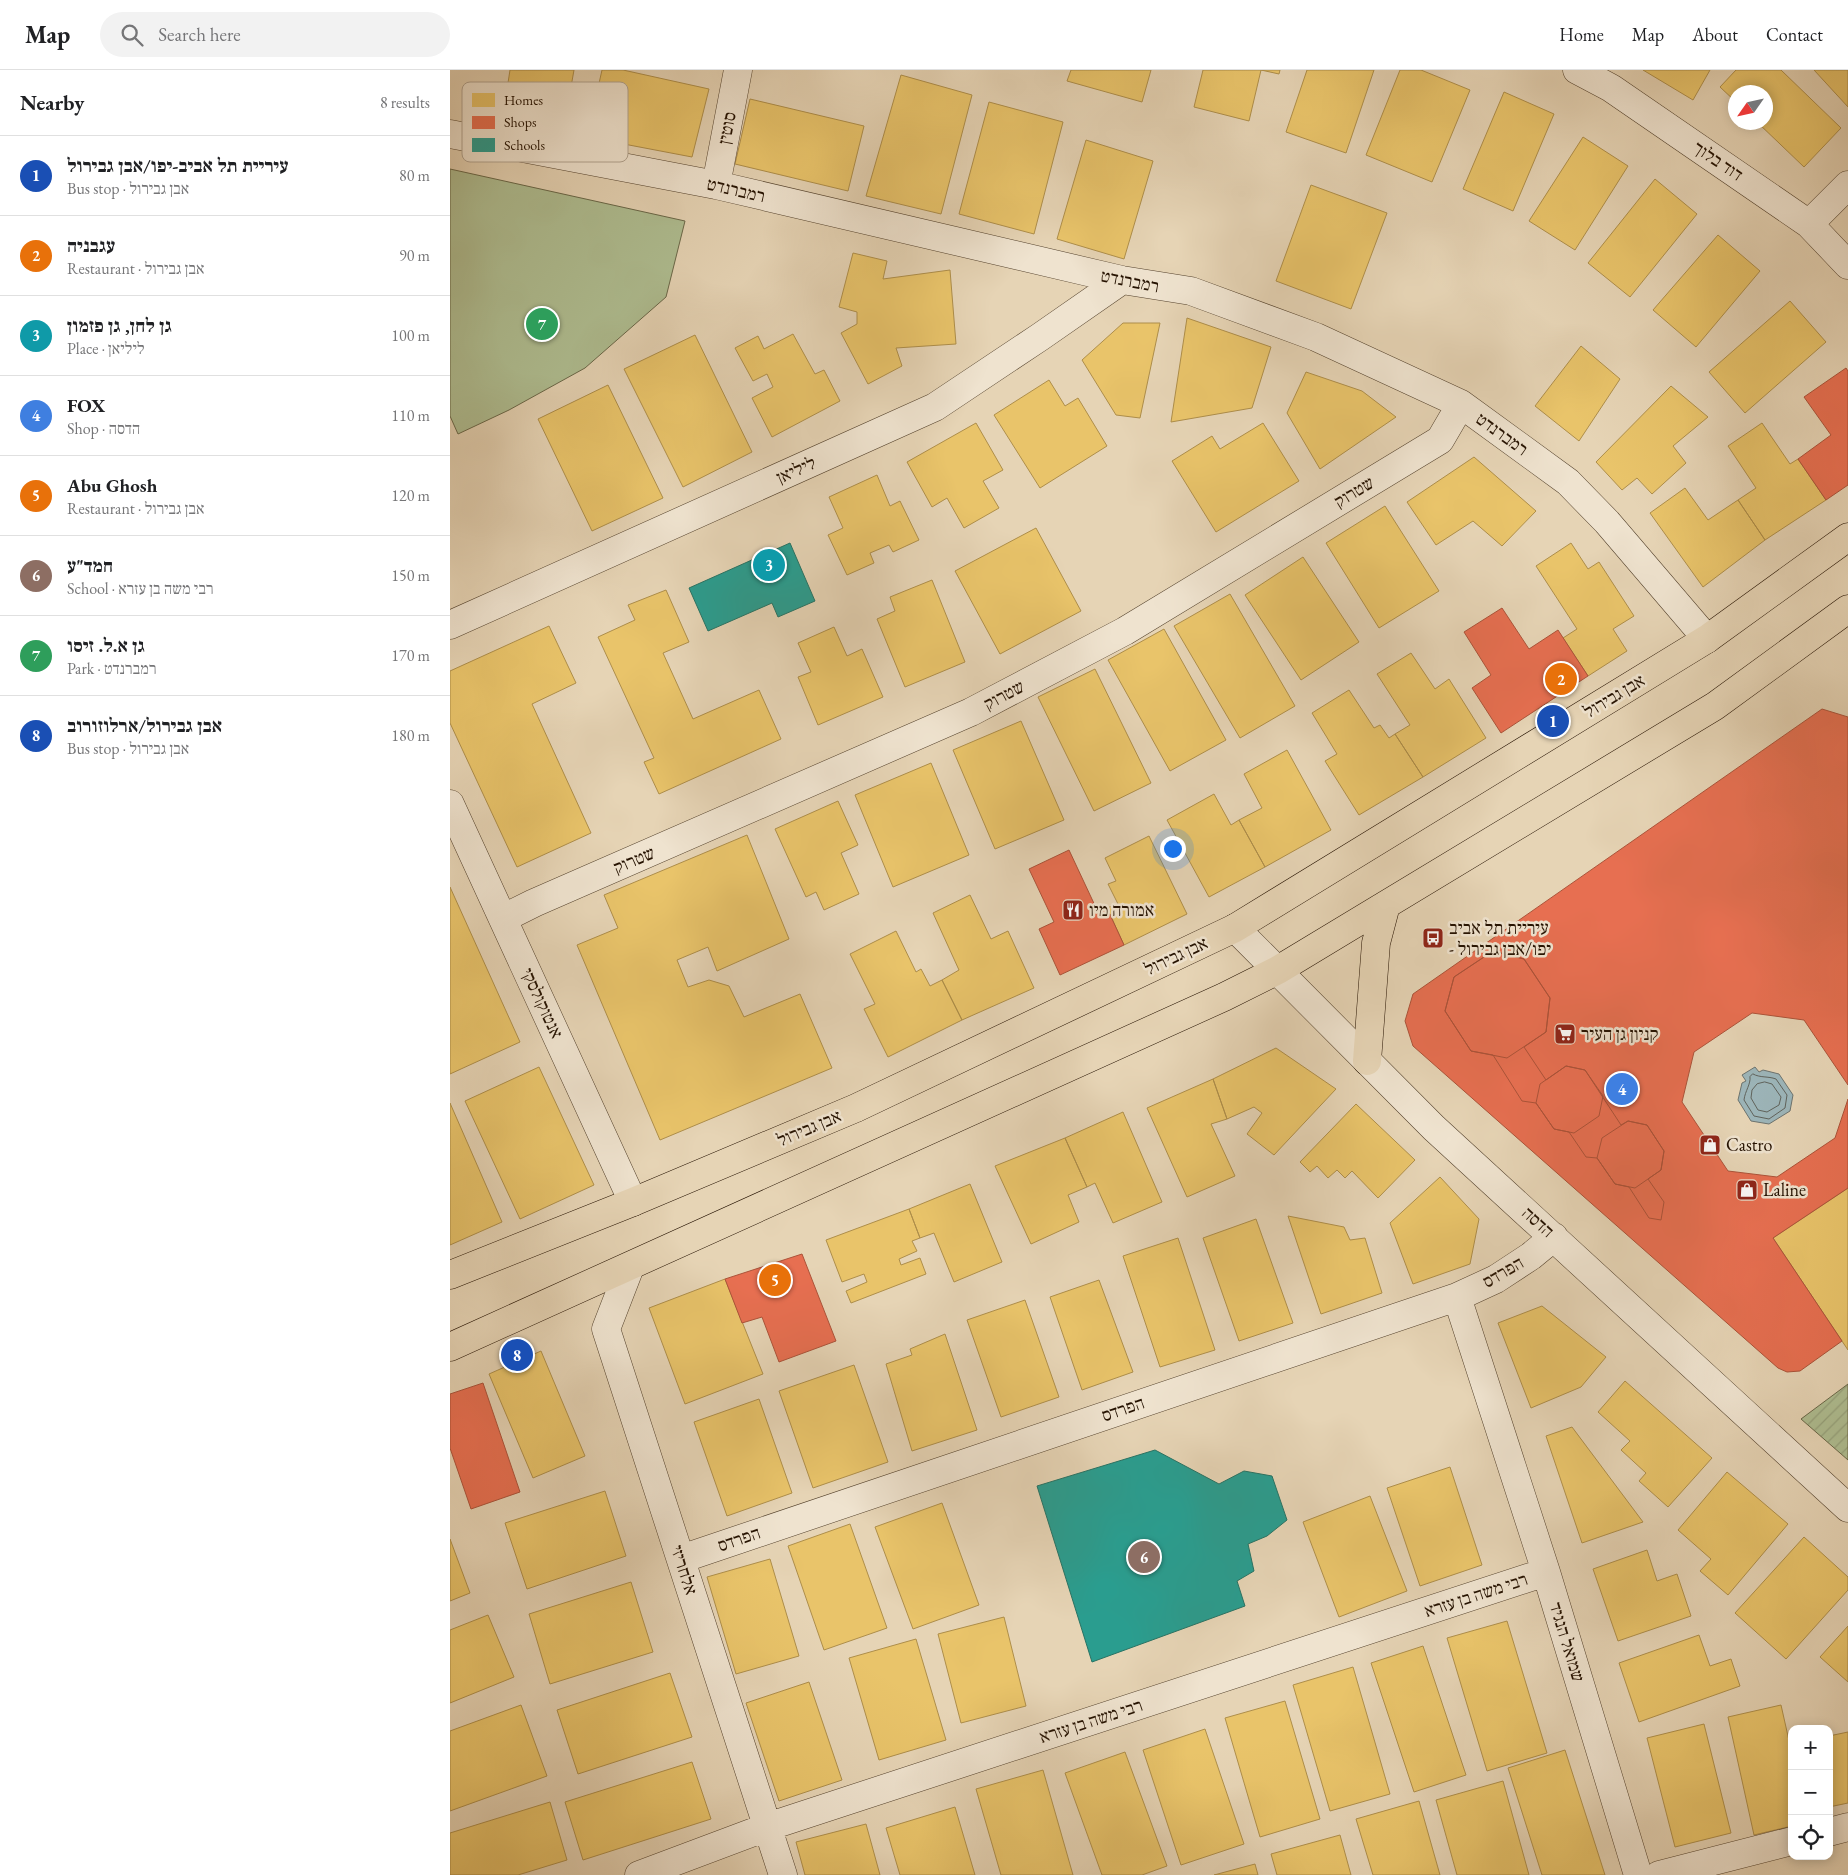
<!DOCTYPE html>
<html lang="en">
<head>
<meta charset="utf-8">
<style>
  :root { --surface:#fff; --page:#f2f2f2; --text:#202124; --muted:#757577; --line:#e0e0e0; --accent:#0b8043 }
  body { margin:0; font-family:"EB Garamond","Frank Ruhl Libre",serif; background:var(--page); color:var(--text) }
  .controls { position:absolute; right:15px; bottom:15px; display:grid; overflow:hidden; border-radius:10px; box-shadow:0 2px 12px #0003 }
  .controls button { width:45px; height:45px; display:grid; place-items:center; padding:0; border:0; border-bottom:1px solid var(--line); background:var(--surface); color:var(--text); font:25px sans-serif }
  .compass { position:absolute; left:1278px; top:15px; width:45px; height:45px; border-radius:50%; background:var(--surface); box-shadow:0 2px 12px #0003; rotate:236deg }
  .you { position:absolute; left:722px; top:778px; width:18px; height:18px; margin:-12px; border:4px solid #fff; border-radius:50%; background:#1a73e8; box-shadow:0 0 0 8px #1a73e833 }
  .badge { display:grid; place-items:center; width:32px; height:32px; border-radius:50%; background:var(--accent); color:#fff; font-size:16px; font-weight:700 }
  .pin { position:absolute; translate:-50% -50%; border:2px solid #fff; box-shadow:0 1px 5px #0006 }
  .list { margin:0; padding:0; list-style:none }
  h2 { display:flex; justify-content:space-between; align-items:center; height:65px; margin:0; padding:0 20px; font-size:21px }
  h2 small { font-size:16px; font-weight:400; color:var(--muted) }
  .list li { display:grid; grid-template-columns:32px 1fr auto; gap:15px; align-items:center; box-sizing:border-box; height:80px; padding:0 20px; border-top:1px solid var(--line) }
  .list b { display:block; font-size:19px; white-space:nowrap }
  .list p { margin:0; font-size:16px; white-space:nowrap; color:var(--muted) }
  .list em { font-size:16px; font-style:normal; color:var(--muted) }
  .icon { flex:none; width:28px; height:28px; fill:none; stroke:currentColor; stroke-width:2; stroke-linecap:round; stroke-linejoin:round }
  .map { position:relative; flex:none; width:1398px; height:1805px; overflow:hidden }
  header { display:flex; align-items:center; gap:30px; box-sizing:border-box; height:70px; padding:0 25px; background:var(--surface); border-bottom:1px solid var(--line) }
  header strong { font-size:24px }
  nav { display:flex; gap:28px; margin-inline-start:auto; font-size:18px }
  .search { width:350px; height:45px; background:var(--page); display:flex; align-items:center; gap:12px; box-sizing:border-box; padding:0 18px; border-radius:28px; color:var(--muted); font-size:19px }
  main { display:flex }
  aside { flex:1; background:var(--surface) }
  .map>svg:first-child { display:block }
</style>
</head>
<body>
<header>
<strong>Map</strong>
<div class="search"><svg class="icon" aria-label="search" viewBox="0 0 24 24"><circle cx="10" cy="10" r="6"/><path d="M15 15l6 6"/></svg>Search here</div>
<nav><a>Home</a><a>Map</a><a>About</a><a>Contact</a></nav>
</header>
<main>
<aside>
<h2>Nearby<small>8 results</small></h2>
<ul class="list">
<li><span class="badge" style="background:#1a4fb4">1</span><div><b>עיריית תל אביב-יפו/אבן גבירול</b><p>Bus stop · אבן גבירול</p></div><em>80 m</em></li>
<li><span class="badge" style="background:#e8710a">2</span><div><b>עגבניה</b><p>Restaurant · אבן גבירול</p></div><em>90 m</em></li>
<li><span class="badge" style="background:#0f9aa8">3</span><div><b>גן לחן, גן פזמון</b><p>Place · ליליאן</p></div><em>100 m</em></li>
<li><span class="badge" style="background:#3f7fe0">4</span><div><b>FOX</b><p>Shop · הדסה</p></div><em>110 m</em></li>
<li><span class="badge" style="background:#e8710a">5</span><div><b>Abu Ghosh</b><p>Restaurant · אבן גבירול</p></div><em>120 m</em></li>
<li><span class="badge" style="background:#8d6e63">6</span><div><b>חמד&quot;ע</b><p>School · רבי משה בן עזרא</p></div><em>150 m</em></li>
<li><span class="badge" style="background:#2e9e5b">7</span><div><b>גן א.ל. זיסו</b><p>Park · רמברנדט</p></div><em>170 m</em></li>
<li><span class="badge" style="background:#1a4fb4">8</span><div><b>אבן גבירול/ארלוזורוב</b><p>Bus stop · אבן גבירול</p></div><em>180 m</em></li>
</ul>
</aside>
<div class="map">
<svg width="1398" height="1805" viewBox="0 0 1398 1805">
  <defs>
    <pattern id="garden-furrows" width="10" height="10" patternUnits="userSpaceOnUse" patternTransform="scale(1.25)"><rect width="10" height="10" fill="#afbe92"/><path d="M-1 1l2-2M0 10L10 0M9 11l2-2" fill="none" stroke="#96a27c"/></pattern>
  </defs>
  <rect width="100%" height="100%" fill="#e6d4b5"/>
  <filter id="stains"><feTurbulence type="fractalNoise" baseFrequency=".004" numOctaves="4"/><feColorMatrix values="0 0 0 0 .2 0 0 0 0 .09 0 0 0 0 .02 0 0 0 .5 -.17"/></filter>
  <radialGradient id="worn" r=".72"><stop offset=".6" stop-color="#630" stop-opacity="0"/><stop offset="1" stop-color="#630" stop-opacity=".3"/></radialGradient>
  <path fill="#afbe92" stroke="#6a6849" d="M0,99L235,151L216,227L135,298L59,340L8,364L0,346Z"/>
  <path fill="url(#garden-furrows)" stroke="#6a6849" d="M1398,1314V1390L1351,1349Z"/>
  <path fill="#9cb5b9" stroke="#6c736f" d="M1305,997L1309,1002L1313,1000L1329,1004L1343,1025L1340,1041L1319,1054L1301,1051L1288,1030L1292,1013L1296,1011L1292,1005Z"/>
  <path fill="#e9c46a" stroke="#ae8e4a" d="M60,0H124L114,56L53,45Z
    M152,0H173L259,19L242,87L137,67Z
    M621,0H701L692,32L617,11Z
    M753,0H830L829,4L811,0L799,51L744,37Z
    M857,0H924L896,83L836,62Z
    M950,0H971L1020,20L982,112L916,85Z
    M1193,0H1260L1243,30Z
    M1286,0H1331L1391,58L1354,97L1307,52H1316V22H1286V32L1270,17Z
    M1364,0H1398V37Z
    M451,5L522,25L491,144L416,126Z
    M1054,22L1104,44L1063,141L1013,119Z
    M300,29L414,56L398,121L285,94Z
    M539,32L613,52L584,164L509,144Z
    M1133,67L1178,96L1125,180L1079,151Z
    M636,70L703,91L674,189L607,169Z
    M1205,109L1247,144L1180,227L1138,193Z
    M861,115L937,143L901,239L826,211Z
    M1268,165L1310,201L1246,277L1203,240Z
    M403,183L437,191L433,209L500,200L506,274L446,278L452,296L418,314L391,263L407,254V242L389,237Z
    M1340,231L1376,272L1295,343L1259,302Z
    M737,248L821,277L802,338L721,352Z
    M673,253H710L690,348L666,345L632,290Z
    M343,264L365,304L374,300L390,331L322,367L302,328L323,317L317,304L303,311L285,278L308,266L314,279Z
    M245,265L302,382L233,417L174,299Z
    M1131,276L1170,309L1129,371L1085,336Z
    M856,302L912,321L946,347L870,399L837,343Z
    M599,310L615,336L628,328L657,376L590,418L544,345Z
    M158,315L213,428L142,461L88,349Z
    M1221,316L1258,347L1223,376L1236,393L1202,424L1187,408L1172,420L1146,392Z
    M526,353L553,400L533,411L549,438L514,458L497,428L482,437L457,392Z
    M813,353L849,411L766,462L722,391L762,366L770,379Z
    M1312,353L1340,394L1348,389L1376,430L1315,470L1288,430L1306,418L1278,376Z
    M1024,387L1086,441L1052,476L1023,451L986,475L957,432Z
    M427,405L440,436L450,431L469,470L443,482L439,475L420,483L424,493L397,505L378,465L393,458L379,427Z
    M1235,418L1258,450L1288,430L1315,470L1253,517L1200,443Z
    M935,436L989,521L929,558L876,473Z
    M586,458L631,541L550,584L505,501Z
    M1121,473L1138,499L1149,492L1184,546L1163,559L1177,581L1138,606L1113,568L1127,559L1086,496Z
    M853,487L909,572L851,610L795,525Z
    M482,510L515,592L455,617L427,549L445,541L440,527Z
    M216,520L239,572L213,583L243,649L309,620L331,669L209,724L194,692L204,688L148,567L185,550L178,535Z
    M780,524L845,636L790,668L724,556Z
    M99,556L126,613L82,634L141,763L67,797L0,653V601Z
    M384,557L397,586L412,579L433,627L368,655L348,607L361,602L348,573Z
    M714,559L776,670L720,701L658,590Z
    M961,583L985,619L999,609L1036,668L973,707L945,664L960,655L927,604Z
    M645,599L701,713L644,741L588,627Z
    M899,620L924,658L930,655L939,668L945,664L973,707L909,745L875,691L887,684L862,643Z
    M571,651L614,750L545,779L503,680Z
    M837,680L881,760L815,797L789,750L812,738L794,704Z
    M481,693L519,785L443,817L405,725Z
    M764,724L781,755L789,750L815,797L759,827L717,750Z
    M388,731L408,775L391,783L409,824L374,840L366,822L356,827L325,759Z
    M297,765L339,869L267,901L258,877L227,890L238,917L259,910L279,916L294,947L350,924L382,998L210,1070L127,875L168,858L154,825Z
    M699,766L737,844L674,875L657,838L668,834L658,814L666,811L655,788Z
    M0,817L70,972L0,1004Z
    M520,825L541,869L558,861L584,918L512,950L492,910L509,900L483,843Z
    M446,861L466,902L471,899L480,916L492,910L512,950L438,987L414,939L425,934L400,884Z
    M826,978L886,1019L824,1085L797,1064L812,1043L804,1037L777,1049L763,1009Z
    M89,997L144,1115L70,1149L15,1031Z
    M763,1009L777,1049L761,1054L785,1106L737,1127L697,1038Z
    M0,1033L52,1152L0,1175Z
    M906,1034L965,1090L928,1128L902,1101L895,1108L887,1100L878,1108L867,1096L860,1102L850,1092Z
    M673,1042L712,1132L663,1153L645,1113L637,1117L615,1068Z
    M615,1068L637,1117L618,1125L629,1152L581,1174L545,1096Z
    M990,1107L1029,1149L1020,1194L963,1214L940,1153Z
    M520,1114L552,1192L504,1212L484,1163L470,1168L459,1139Z
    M1398,1118V1280L1323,1168Z
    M459,1139L470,1168L462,1171L467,1181L449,1189L451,1195L470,1188L476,1204L401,1233L396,1221L417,1212L414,1204L392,1212L376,1170Z
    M838,1146L894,1157L900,1170L915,1168L932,1223L871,1244Z
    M806,1149L843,1253L789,1271L753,1168Z
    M728,1168L765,1280L710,1297L673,1186Z
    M275,1209L313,1304L235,1334L199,1238Z
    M649,1210L683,1302L632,1320L600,1227Z
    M575,1230L609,1327L551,1347L517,1250Z
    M1092,1236L1156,1287L1131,1317L1081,1338L1048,1253Z
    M495,1264L527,1360L462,1381L436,1294L462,1285L460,1279Z
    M91,1281L135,1386L83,1408L39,1304Z
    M404,1295L438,1392L363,1418L329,1321Z
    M1175,1311L1262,1388L1218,1437L1189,1411L1196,1403L1171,1380L1180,1371L1148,1342Z
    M309,1329L342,1423L277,1446L244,1352Z
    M1122,1357L1193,1452L1132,1473L1096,1366Z
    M1000,1397L1032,1495L970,1516L937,1418Z
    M1277,1402L1338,1454L1278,1525L1250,1501L1261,1489L1228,1460Z
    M155,1421L176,1486L77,1519L55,1453Z
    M920,1426L957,1521L889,1547L853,1452Z
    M492,1433L529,1535L463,1559L425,1457Z
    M400,1454L437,1558L374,1580L338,1476Z
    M1354,1467L1398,1507V1520L1336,1589L1285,1543Z
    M0,1469L20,1523L0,1531Z
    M1197,1480L1207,1511L1227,1504L1241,1546L1168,1571L1143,1499Z
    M320,1489L349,1586L286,1604L257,1507Z
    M181,1512L203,1582L100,1614L79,1544Z
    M38,1545L64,1607L0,1633V1560Z
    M554,1547L576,1636L511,1653L488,1564Z
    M1057,1551L1097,1683L1037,1701L997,1568Z
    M1398,1556V1612L1370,1587Z
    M1249,1565L1260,1596L1281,1589L1290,1616L1189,1652L1169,1593Z
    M466,1569L496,1670L429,1690L399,1588Z
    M973,1576L1016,1705L964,1722L921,1593Z
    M903,1597L940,1724L880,1741L843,1615Z
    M220,1603L242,1667L128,1704L107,1640Z
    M359,1612L392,1710L329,1731L296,1633Z
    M835,1631L870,1749L810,1767L775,1648Z
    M71,1635L97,1706L0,1741V1661Z
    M1331,1635L1342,1684V1756L1304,1765L1278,1647Z
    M1254,1654L1281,1763L1225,1777L1197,1668Z
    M755,1659L794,1774L731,1795L693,1680Z
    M1398,1662V1733L1379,1737V1666Z
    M1115,1680L1155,1805H1092L1058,1698Z
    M675,1682L717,1796L692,1805H652L615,1703Z
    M242,1692L261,1749L133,1790L115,1732Z
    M593,1700L623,1805H551L526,1719Z
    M1053,1711L1079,1805H1007L986,1730Z
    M969,1731L990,1805H923L906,1749Z
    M100,1732L117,1790L68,1805H0V1763Z
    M505,1737L525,1805H450L436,1758Z
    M416,1754L430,1805H355L346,1772Z
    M890,1765L901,1805H827L821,1784Z
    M805,1794L808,1805H764Z"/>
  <path fill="#e76f51" stroke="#ac5339" d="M1396,298L1398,301V415L1376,430L1348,389L1381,365L1354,327Z
    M1052,538L1079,579L1108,560L1138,606L1051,663L1022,618L1041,605L1014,562Z
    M1372,639L1398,647V1015L1354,950L1302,943L1244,982L1232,1032L1278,1101L1327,1107L1385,1068L1398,1029V1118L1323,1168L1392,1271L1350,1301L1337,1302L1328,1298L963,976L955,951L963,924Z
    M619,780L648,842L657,838L674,875L610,905L589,859L604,852L579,799Z
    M1043,881L1074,889L1100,928L1096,962L1057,988L1021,981L995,941L1004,907Z
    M1043,881L1074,889L1100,928L1096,962L1074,977L1096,1010L1116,996L1135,1000L1171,1055L1178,1051L1197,1055L1214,1081L1211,1100L1198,1109L1214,1132L1211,1150L1199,1148L1179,1117L1165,1114L1147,1088L1136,1087L1119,1062L1104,1059L1086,1033L1072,1031L1043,985L1021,981L995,941L1004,907Z
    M1116,996L1135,1000L1153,1026L1149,1046L1124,1063L1104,1059L1086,1033L1090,1014Z
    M1178,1051L1197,1055L1214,1081L1211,1100L1185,1118L1165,1114L1147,1088L1152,1068Z
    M352,1184L386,1271L329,1292L312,1247L292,1253L275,1209Z
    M33,1313L70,1422L21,1439L0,1378V1324Z"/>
  <path fill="#2a9d8f" stroke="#287364" d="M340,473L365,531L328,547L322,533L258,561L239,518Z
    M705,1380L769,1414L794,1401L822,1406L837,1450L817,1466L798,1474L804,1501L787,1511L795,1536L642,1592L587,1416Z"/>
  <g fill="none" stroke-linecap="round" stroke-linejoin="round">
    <path stroke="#60635c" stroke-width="1" d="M1303,1004C1310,1008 1318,1006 1326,1009L1337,1025L1335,1038L1319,1049L1304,1046L1294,1030C1295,1021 1301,1014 1300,1007Z
      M1315,1012L1322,1014L1331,1027L1329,1035L1317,1042L1308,1040L1301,1028L1302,1020L1307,1014Z"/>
    <g stroke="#54422d" stroke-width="29">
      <path id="minor" d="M1127,0L1161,18L1359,154L1398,195
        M0,64L266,115L672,210L741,221L866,267L1011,334L1118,412L1157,452L1257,569
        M266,115L288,0
        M1359,154L1398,115
        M0,555L485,337L590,267L672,210
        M0,734L183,1132
        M54,848L84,833L521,642L675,561L990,370L1011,334
        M785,858L984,1058L1398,1438
        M180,1197L156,1259L333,1805
        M1007,1227L1096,1502L1188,1805
        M231,1489L1007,1227L1046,1209L1081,1186L1104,1167
        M1379,1762L1398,1757
        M189,1805L317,1757L1096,1502
        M1209,1805L1342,1771"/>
    </g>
    <g stroke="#241100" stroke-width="29">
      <path id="major" d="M917,991L926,873L936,835
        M0,1205L183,1132L406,1038L785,858L1257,569L1398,467
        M0,1277L774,927L828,900L1265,636L1398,539"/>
    </g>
    <use href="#minor" stroke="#efe3cf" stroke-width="28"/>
    <use href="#major" stroke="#e6d4b5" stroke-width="28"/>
  </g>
  <defs>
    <g id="restaurant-square" transform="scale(1.125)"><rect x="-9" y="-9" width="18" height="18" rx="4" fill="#8f2418" stroke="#efe3cf"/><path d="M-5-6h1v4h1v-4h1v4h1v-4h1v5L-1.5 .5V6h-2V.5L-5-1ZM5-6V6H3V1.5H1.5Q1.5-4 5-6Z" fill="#fff"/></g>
    <g id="bus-square" transform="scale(1.125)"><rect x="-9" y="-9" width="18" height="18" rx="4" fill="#8f2418" stroke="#efe3cf"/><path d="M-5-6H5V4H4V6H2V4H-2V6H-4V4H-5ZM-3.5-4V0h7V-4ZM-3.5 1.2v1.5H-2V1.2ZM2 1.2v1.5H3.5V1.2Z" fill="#fff"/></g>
    <g id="supermarket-square" transform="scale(1.125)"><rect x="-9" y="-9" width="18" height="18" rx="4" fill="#8f2418" stroke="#efe3cf"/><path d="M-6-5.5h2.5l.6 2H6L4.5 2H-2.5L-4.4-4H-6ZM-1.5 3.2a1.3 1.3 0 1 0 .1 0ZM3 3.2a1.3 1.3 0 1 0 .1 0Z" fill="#fff"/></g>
    <g id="shop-square" transform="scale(1.125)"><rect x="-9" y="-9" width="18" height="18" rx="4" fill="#8f2418" stroke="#efe3cf"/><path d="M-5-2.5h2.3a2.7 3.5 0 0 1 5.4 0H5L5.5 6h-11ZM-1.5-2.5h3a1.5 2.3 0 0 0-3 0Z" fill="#fff"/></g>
  </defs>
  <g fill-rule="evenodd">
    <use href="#restaurant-square" x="623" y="840"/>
    <use href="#bus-square" x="983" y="868"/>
    <use href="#supermarket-square" x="1115" y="964"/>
    <use href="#shop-square" x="1260" y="1075"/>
    <use href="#shop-square" x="1297" y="1120"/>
  </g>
  <g text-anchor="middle" stroke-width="5" stroke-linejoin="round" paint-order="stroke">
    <g font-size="18" fill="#241100" stroke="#efe3cf">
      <text transform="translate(277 58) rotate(-79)" y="6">סוטין</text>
      <text transform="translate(1268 91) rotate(34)" y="6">דוד בלוך</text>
      <text transform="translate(286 120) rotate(13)" y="6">רמברנדט</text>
      <text transform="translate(680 211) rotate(11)" y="6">רמברנדט</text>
      <text transform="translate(1052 364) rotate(36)" y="6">רמברנדט</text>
      <text transform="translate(346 400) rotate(-24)" y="6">ליליאן</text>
      <text transform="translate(904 422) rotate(-31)" y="6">שטרוק</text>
      <text transform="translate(554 625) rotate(-28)" y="6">שטרוק</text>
      <text transform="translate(1164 626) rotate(-31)" y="6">אבן גבירול</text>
      <text transform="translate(184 790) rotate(-23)" y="6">שטרוק</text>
      <text transform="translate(726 886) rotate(-25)" y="6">אבן גבירול</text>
      <text transform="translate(92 933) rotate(65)" y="6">אנטוקולסקי</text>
      <text transform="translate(359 1058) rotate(-23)" y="6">אבן גבירול</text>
      <text transform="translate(1088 1152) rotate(42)" y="6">הדסה</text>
      <text transform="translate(1053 1202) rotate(-30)" y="6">הפרדס</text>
      <text transform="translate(673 1339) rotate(-19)" y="6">הפרדס</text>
      <text transform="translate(289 1469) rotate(-19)" y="6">הפרדס</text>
      <text transform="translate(234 1500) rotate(72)" y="6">אלחריזי</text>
      <text transform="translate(1026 1525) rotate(-18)" y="6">רבי משה בן עזרא</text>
      <text transform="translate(1117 1572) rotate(73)" y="6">שמואל הנגיד</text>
      <text transform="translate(641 1651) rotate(-18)" y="6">רבי משה בן עזרא</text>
    </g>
    <g font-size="18" fill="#241100" stroke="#efe3cf" text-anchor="start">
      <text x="639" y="846">אמורה מיו</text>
      <text x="999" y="864">עיריית תל אביב<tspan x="999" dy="21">- יפו/אבן גבירול</tspan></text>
      <text x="1131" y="970">קניון גן העיר</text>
      <text x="1276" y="1081">Castro</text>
      <text x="1313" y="1126">Laline</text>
    </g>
  </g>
  <rect x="12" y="12" width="166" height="80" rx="8" fill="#efe3cf" stroke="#b2a491" stroke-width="1"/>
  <rect x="22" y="23" width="23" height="14" fill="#e9c46a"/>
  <rect x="22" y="46" width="23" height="13" fill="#e76f51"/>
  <rect x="22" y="68" width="23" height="14" fill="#2a9d8f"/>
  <g font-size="14" fill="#241100">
    <text x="54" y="35">Homes</text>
    <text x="54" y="57">Shops</text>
    <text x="54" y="80">Schools</text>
  </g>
  <rect width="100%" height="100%" filter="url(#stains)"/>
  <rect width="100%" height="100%" fill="url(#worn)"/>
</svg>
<div class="controls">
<button>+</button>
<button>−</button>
<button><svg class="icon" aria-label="locate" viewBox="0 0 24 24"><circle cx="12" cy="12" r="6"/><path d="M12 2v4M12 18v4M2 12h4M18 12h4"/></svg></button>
</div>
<svg class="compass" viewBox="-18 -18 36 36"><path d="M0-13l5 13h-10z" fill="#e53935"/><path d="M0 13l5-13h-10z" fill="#757577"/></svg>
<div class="you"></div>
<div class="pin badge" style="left:1103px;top:651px;background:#1a4fb4">1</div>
<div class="pin badge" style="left:1111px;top:609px;background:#e8710a">2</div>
<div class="pin badge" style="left:319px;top:495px;background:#0f9aa8">3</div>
<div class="pin badge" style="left:1172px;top:1019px;background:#3f7fe0">4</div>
<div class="pin badge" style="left:325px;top:1210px;background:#e8710a">5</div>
<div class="pin badge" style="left:694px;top:1487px;background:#8d6e63">6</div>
<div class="pin badge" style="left:92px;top:254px;background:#2e9e5b">7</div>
<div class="pin badge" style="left:67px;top:1285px;background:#1a4fb4">8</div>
</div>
</main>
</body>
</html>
